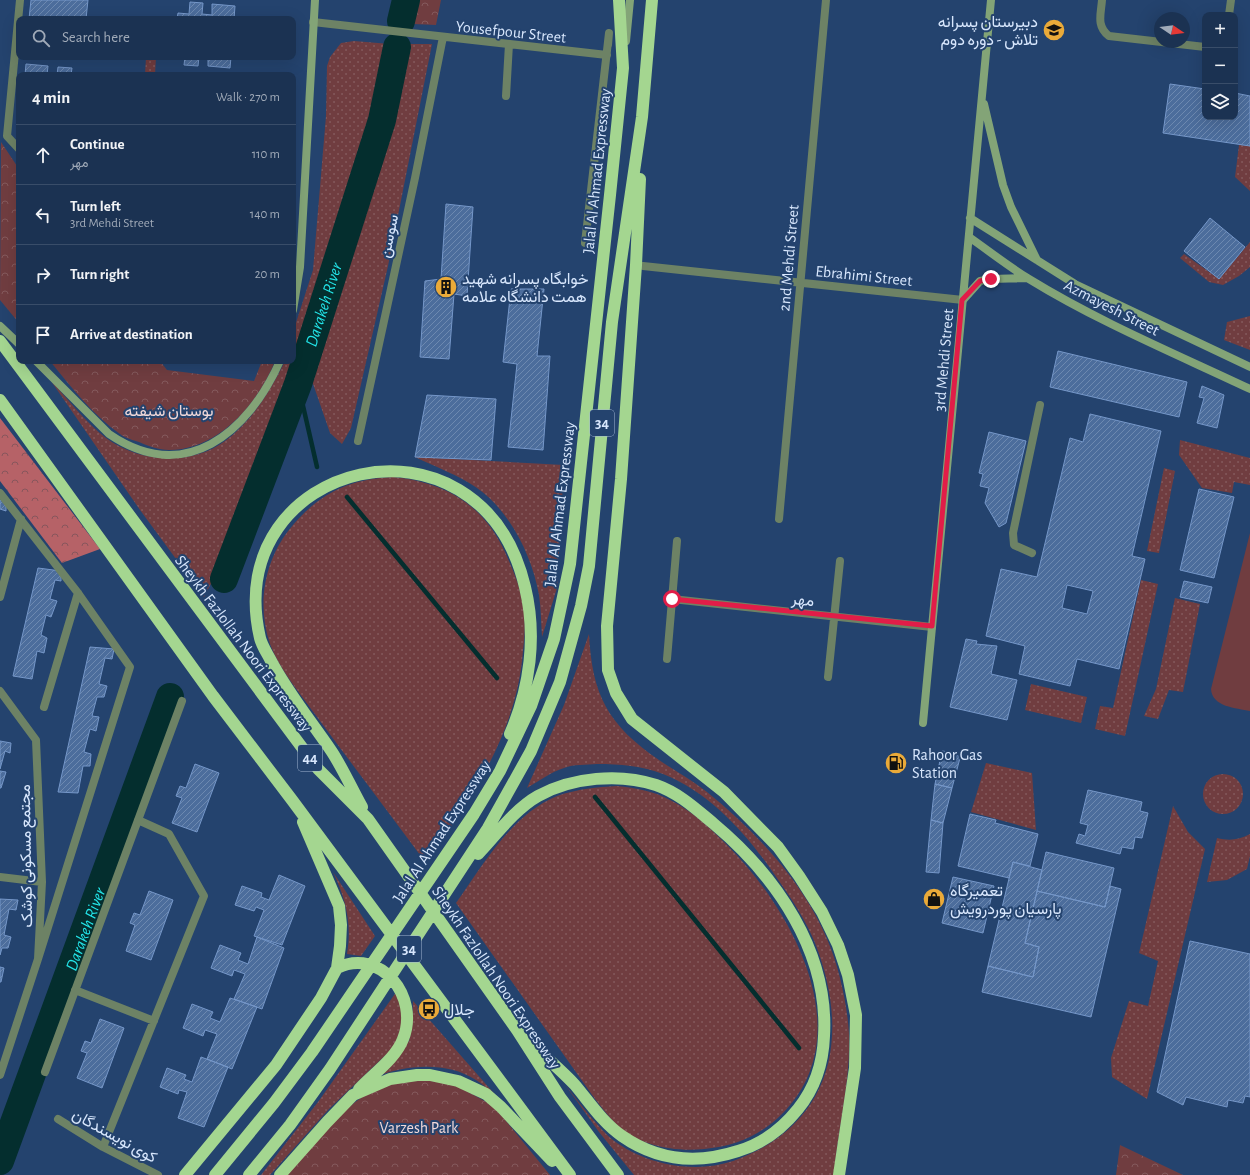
<!DOCTYPE html>
<html lang="en">
<head>
<meta charset="utf-8">
<style>
  :root { --surface:#1b3252; --page:#243a59; --text:#f1f3f6; --muted:#a0aab8; --line:#394d69 }
  body { margin:0; font-family:"Alegreya Sans",Vazirmatn,sans-serif; background:var(--page); color:var(--text) }
  .controls { position:absolute; right:12px; top:12px; display:grid; overflow:hidden; border-radius:8px; box-shadow:0 4px 16px #0002 }
  .controls button { width:36px; height:36px; display:grid; place-items:center; padding:0; border:0; border-bottom:1px solid var(--line); background:var(--surface); color:var(--text); font:20px sans-serif }
  .compass { position:absolute; left:1154px; top:12px; width:36px; height:36px; border-radius:50%; background:var(--surface); box-shadow:0 4px 16px #0002; rotate:103deg }
  .stop { position:absolute; width:12px; height:12px; margin:-9px; border:3px solid #e11d48; border-radius:50%; background:#fff }
  .stop.end { background:#e11d48; border-color:#fff; box-shadow:0 1px 4px #0008 }
  .list { margin:0; padding:0; list-style:none }
  h2 { display:flex; justify-content:space-between; align-items:center; height:52px; margin:0; padding:0 16px; font-size:17px }
  h2 small { font-size:13px; font-weight:400; color:var(--muted) }
  .list li { display:grid; grid-template-columns:26px 1fr auto; gap:12px; align-items:center; box-sizing:border-box; height:60px; padding:0 16px; border-top:1px solid var(--line) }
  .list b { display:block; font-size:15px; white-space:nowrap }
  .list p { margin:0; font-size:13px; white-space:nowrap; color:var(--muted) }
  .list em { font-size:13px; font-style:normal; color:var(--muted) }
  .icon { flex:none; width:22px; height:22px; fill:none; stroke:currentColor; stroke-width:2; stroke-linecap:round; stroke-linejoin:round }
  .map { position:relative; flex:none; width:1250px; height:1175px; overflow:hidden }
  .search { position:absolute; background:var(--surface); box-shadow:0 4px 16px #0002; left:16px; top:16px; width:280px; height:44px; display:flex; align-items:center; gap:10px; box-sizing:border-box; padding:0 14px; border-radius:8px; color:var(--muted); font-size:15px }
  .panel { position:absolute; background:var(--surface); box-shadow:0 4px 16px #0002; left:16px; top:72px; width:280px; height:292px; border-radius:8px }
  .map>svg:first-child { display:block }
</style>
</head>
<body>
<div class="map">
<svg width="1250" height="1175" viewBox="0 0 1250 1175">
  <defs>
    <pattern id="grass-dots" width="8" height="8" patternUnits="userSpaceOnUse"><rect width="8" height="8" fill="#703d40"/><path d="M2 2h.1M6 6h.1" fill="none" stroke="#84595c" stroke-width="1.8" stroke-linecap="round"/></pattern>
    <pattern id="forest-crowns" width="20" height="18" patternUnits="userSpaceOnUse"><rect width="20" height="18" fill="#b66267"/><path d="M2 6a3 3 0 1 1 6 0M12 15a3 3 0 1 1 6 0" fill="none" stroke="#87565c"/></pattern>
    <pattern id="park-crowns" width="20" height="18" patternUnits="userSpaceOnUse"><rect width="20" height="18" fill="#703d40"/><path d="M2 6a3 3 0 1 1 6 0M12 15a3 3 0 1 1 6 0" fill="none" stroke="#84595c"/></pattern>
    <pattern id="building-hatch" width="6" height="6" patternUnits="userSpaceOnUse"><rect width="6" height="6" fill="#4c6d9c"/><path d="M-1 1l2-2M0 6l6-6M5 7l2-2" fill="none" stroke="#6d89b0"/></pattern>
  </defs>
  <rect width="100%" height="100%" fill="#24436e"/>
  <path fill="url(#grass-dots)" d="M354,41L390,44L381,96L316,306L297,359L217,572L204,597L140,510L51,381C69,400 85,422 106,438C140,463 191,466 225,441C252,421 271,390 285,361H293V332L313,270L326,116L327,66L330,57L341,43Z
    M409,44H432L388,266L351,428L342,444L330,433L311,378L334,297L353,248L392,119Z
    M146,57H156L155,75H145Z
    M1239,145L1250,146V191L1235,177Z
    M1250,242V267L1239,276L1223,285L1209,282L1180,258L1184,254L1219,279Z
    M1250,316V350L1224,340L1227,322Z
    M1180,440L1250,458V485L1234,482L1232,493L1202,488L1179,455Z
    M415,457L564,465L557,588L542,637C541,623 541,608 539,595C532,556 510,511 477,488C458,475 436,467 415,457Z
    M1164,468L1175,471L1159,553L1147,551Z
    M393,477C444,482 483,504 505,552C512,568 519,583 522,600C526,616 525,635 523,651C517,732 472,798 426,863C392,817 357,771 323,725C306,701 280,671 270,644C256,603 265,557 293,525C321,492 351,479 393,477Z
    M1141,580L1158,584L1125,736L1095,729L1100,706L1113,708Z
    M1175,598L1200,604L1183,692L1169,690L1158,719L1144,716L1156,689Z
    M589,634C592,695 608,725 659,760C675,771 692,780 707,792C765,839 820,900 839,974C844,993 848,1015 849,1034C851,1081 838,1128 834,1175H634L599,1132L566,1086C579,1102 599,1129 613,1140C646,1165 695,1174 733,1161C834,1125 851,1035 815,943C806,921 793,901 779,881C750,838 713,794 663,774C642,766 620,764 597,764C586,765 574,764 564,768C551,772 539,781 527,788L564,705Z
    M1031,684L1087,697L1081,723L1025,710Z
    M986,763L1032,773L1036,830L971,812Z
    M1203 794a20 20 0 1 1 40 0a20 20 0 1 1-40 0Z
    M617,786C636,788 654,791 670,800C692,811 709,827 726,844C791,908 862,1034 782,1114C761,1135 734,1147 704,1149C675,1152 638,1146 616,1124C609,1117 602,1108 595,1099L456,903C483,865 511,815 557,796C577,789 597,787 617,786Z
    M1173,806L1188,832L1205,849L1147,1099L1112,1077L1111,1058L1129,1001L1148,1006L1158,961L1139,953Z
    M1250,834V856L1247,869L1227,880L1207,882L1217,838C1229,841 1239,840 1250,834Z
    M333,872L375,936L361,956L347,954C352,924 346,899 333,872Z
    M397,991L404,1020L394,1047L329,1109L270,1175H261L318,1102Z
    M413,1001L498,1098C491,1092 484,1085 476,1080C446,1061 406,1065 375,1077L409,1041L412,1027Z"/>
  <path fill="url(#forest-crowns)" d="M0,418L100,549L62,563L0,481Z"/>
  <path fill="url(#park-crowns)" d="M417,0H441L436,25L413,24Z
    M1,142L19,169V323L0,300Z
    M50,361H160L167,370L254,381L262,361H275C258,404 218,450 169,450C159,450 148,446 139,442C133,440 125,438 120,434C93,415 70,386 50,361Z
    M420,1080L452,1083L490,1104L502,1116L550,1175H287C311,1148 340,1108 372,1091C386,1083 404,1082 420,1080Z
    M1120,1145L1183,1175H1116Z"/>
  <path fill="#703d40" d="M1250,533V711C1236,708 1212,707 1211,689Z"/>
  <g fill="none" stroke-linecap="round" stroke-linejoin="round">
    <path stroke="#042e2e" stroke-width="4.5" d="M298,384L317,467
      M347,497L497,678
      M595,797L799,1048"/>
    <g stroke="#042e2e" stroke-width="28">
      <path d="M401,21L406,0"/>
      <path id="s1" d="M224,579L298,384L382,120L397,47"/>
      <path id="s2" d="M0,1161L170,697"/>
    </g>
  </g>
  <path fill="url(#building-hatch)" stroke="#7597c9" fill-rule="evenodd" d="M31,0H88L86,19H29Z
    M190,2L203,3L202,14L212,15V4L235,6L234,19H177L178,13L189,14Z
    M185,57H199L198,66L184,65Z
    M208,57H231L230,68L208,66Z
    M26,64L48,66L47,75H25Z
    M58,67L72,68L71,75H57Z
    M1170,84L1205,89V117H1235V93L1250,96V146L1163,133Z
    M446,204L473,207L467,296L454,294L449,359L420,357L425,281L441,279Z
    M1210,218L1245,247L1219,279L1184,251Z
    M511,289H544L537,356H550L543,450L508,447L517,364L503,362Z
    M1058,351L1187,382L1179,417L1050,387Z
    M1202,386L1224,395L1217,428L1197,423L1204,398L1199,397Z
    M427,395L496,399L491,460L415,457Z
    M1090,414L1161,431L1132,556L1145,559L1119,669L1077,659L1070,686L1019,674L1025,646L986,636L1001,569L1037,577L1070,438L1083,442ZM1067,585L1093,591L1087,614L1062,608Z
    M989,432L1026,441L1006,523L999,527L985,503L989,488L980,486L983,474L979,473Z
    M1199,489L1234,497L1214,578L1180,570Z
    M0,500L6,501V511L0,509Z
    M38,568L61,571V581L55,580L50,599L57,601L51,617L46,615L41,635L47,638L44,653L37,651L32,679L13,676Z
    M1184,581L1212,587L1208,603L1180,597Z
    M966,639L977,641L976,644L997,646L991,674L1017,680L1007,720L950,707Z
    M90,647L114,649L112,659L105,658L99,684L107,686L104,697H97L92,716L99,717L96,731L90,729L84,752L91,754L90,766H83L78,793L58,792Z
    M0,741L11,743L10,753L5,751L0,769Z
    M942,751L956,753L960,758L952,788L935,784Z
    M195,764L219,773L197,832L172,823L182,798L176,796L180,786L186,788Z
    M0,771L6,772L1,788H0Z
    M935,784L952,788L943,823L931,820Z
    M1088,790L1142,802L1140,811L1148,813L1142,838L1135,837L1133,849L1122,847L1120,854L1076,843L1079,834L1085,836L1088,825L1080,823Z
    M970,814L996,820L995,823L1038,834L1030,866L1013,862L1009,878L958,866Z
    M931,820L943,823L939,873L926,872Z
    M1046,852L1114,868L1105,907L1037,891Z
    M1013,862L1042,870L1025,943L1039,947L1033,977L988,966Z
    M279,875L305,886L282,945L254,936L264,910L256,907L254,911L235,905L242,886L262,893L261,897L269,900Z
    M953,877L994,886L983,933L942,923Z
    M1110,886L1121,889L1091,1017L982,992L988,966L1033,977L1039,947L1025,943L1037,891L1105,907Z
    M149,891L173,900L151,960L126,951L135,925L130,923L134,913L140,915Z
    M0,899L18,900L16,910L9,909L4,935L11,937L8,948H2L0,955Z
    M257,937L284,948L262,1009L234,999L245,974L234,970L232,976L211,968L220,945L241,953L238,960L248,964Z
    M1190,941L1250,954V1097L1245,1096L1243,1103L1228,1100L1227,1107L1186,1097L1183,1105L1157,1092Z
    M0,967L4,968L1,982H0Z
    M230,998L257,1007L232,1069L207,1059L217,1034L205,1030L203,1036L183,1028L192,1004L213,1012L210,1018L220,1022Z
    M100,1019L124,1028L102,1088L77,1078L87,1053L81,1051L85,1041L91,1043Z
    M201,1057L228,1067L204,1127L178,1118L187,1092L179,1090L178,1094L160,1087L167,1068L186,1075L184,1079L192,1082Z"/>
  <g fill="none" stroke-linecap="round" stroke-linejoin="round">
    <path stroke="#6d8265" stroke-width="8" d="M1102,0C1101,14 1096,26 1109,36L1205,47
      M1229,15L1231,0
      M313,22L607,55
      M506,96L509,44
      M19,149L7,136L20,0
      M585,243L609,33L608,45
      M643,266L963,300
      M358,441L415,178L443,37
      M0,493L78,593L130,667L38,959
      M779,519L826,0
      M1032,553L1014,545L1013,533L1040,405
      M0,597L21,519
      M672,599L932,627
      M667,659L677,541
      M828,677L840,561
      M0,691L36,740L42,882L38,959L0,1075
      M44,707L78,593
      M0,877L42,882
      M75,990L154,1021
      M45,1072L182,701
      M58,1119L103,1147L158,1175
      M103,1147L204,896L169,834L138,820"/>
    <path stroke="#83a477" stroke-width="8" d="M626,41L630,0
      M984,104L1003,185L1011,207L1037,260
      M970,218L1075,284L1250,367
      M969,237C989,251 1008,266 1029,279C1099,322 1176,354 1250,389
      M963,300L980,281L991,279L1027,278
      M293,310L300,267L315,0
      M0,326L19,344
      M36,361L109,434C185,486 248,433 280,361
      M923,723L991,0"/>
    <path stroke="#a4d690" stroke-width="12" d="M640,179L636,265L621,479L607,626L608,670L616,693L632,719L724,792L778,847L799,876L822,912L838,945L848,975L856,1015L855,1068L839,1175
      M0,341L318,769L368,819L517,1030L560,1097L618,1175
      M0,400L213,696L292,800L570,1175
      M362,807C352,789 343,769 332,752C311,721 287,692 270,659C267,653 262,646 260,638C219,460 480,397 525,587C537,636 530,688 510,734
      M478,854C496,835 515,809 538,796C572,777 620,773 656,785C679,793 696,809 714,824C776,876 829,952 824,1036C823,1063 815,1088 798,1109C782,1129 762,1144 738,1151C698,1164 658,1161 622,1136C603,1123 590,1103 575,1085C561,1070 545,1057 531,1043
      M337,968C381,947 420,997 403,1039C396,1058 373,1074 359,1089
      M185,1175L276,1065L321,998L337,968L340,946L341,925L339,906L303,822
      M215,1175L274,1103L312,1052L474,814L500,771L531,706L554,639L570,564L610,195L623,68L619,0
      M249,1175L290,1125L330,1069L488,828L531,751L560,682L581,606L589,566L612,322L642,117L652,0
      M280,1175L327,1122L353,1095L390,1079L417,1075H430L458,1081L486,1094L501,1107L552,1161"/>
  </g>
  <g fill="none" stroke-linecap="round" stroke-linejoin="round">
    <path stroke="#e11d48" stroke-width="5" d="M672,599L932,626L962,300L980,281L991,279"/>
  </g>
  <defs>
    <g id="school-disc" transform="scale(1.15)"><circle r="9.5" fill="#eaaa39" stroke="#24436e"/><path d="M0-5L7-2L0 1L-7-2ZM-4 1L0 2.5L4 1V4Q0 6-4 4Z" fill="#111"/></g>
    <g id="building-disc" transform="scale(1.15)"><circle r="9.5" fill="#eaaa39" stroke="#24436e"/><path d="M-4-6H4V6H1V3H-1V6H-4ZM-2.5-4.3h1.7v1.8h-1.7ZM.8-4.3h1.7v1.8H.8ZM-2.5-1h1.7V.8h-1.7ZM.8-1h1.7V.8H.8Z" fill="#111"/></g>
    <g id="fuel-disc" transform="scale(1.15)"><circle r="9.5" fill="#eaaa39" stroke="#24436e"/><path d="M-5.5-6h7V0h2V4h1.3V-2.5L3-4.5l.8-.8L6-3V5H2.5V1h-1V6h-7ZM-4.2-4.7v3.2H.2V-4.7Z" fill="#111"/></g>
    <g id="shop-disc" transform="scale(1.15)"><circle r="9.5" fill="#eaaa39" stroke="#24436e"/><path d="M-5-2.5h2.3a2.7 3.5 0 0 1 5.4 0H5L5.5 6h-11ZM-1.5-2.5h3a1.5 2.3 0 0 0-3 0Z" fill="#111"/></g>
    <g id="bus-disc" transform="scale(1.15)"><circle r="9.5" fill="#eaaa39" stroke="#24436e"/><path d="M-5-6H5V4H4V6H2V4H-2V6H-4V4H-5ZM-3.5-4V0h7V-4ZM-3.5 1.2v1.5H-2V1.2ZM2 1.2v1.5H3.5V1.2Z" fill="#111"/></g>
  </defs>
  <g fill-rule="evenodd">
    <use href="#school-disc" x="1054" y="30"/>
    <use href="#building-disc" x="446" y="287"/>
    <use href="#fuel-disc" x="896" y="763"/>
    <use href="#shop-disc" x="934" y="899"/>
    <use href="#bus-disc" x="429" y="1009"/>
  </g>
  <g text-anchor="middle" stroke-width="4" stroke-linejoin="round" paint-order="stroke">
    <g fill="#24436e" stroke="#a2b6d2" stroke-width="1">
      <rect x="590" y="410" width="24" height="26" rx="3"/>
      <rect x="298" y="745" width="24" height="26" rx="3"/>
      <rect x="397" y="936" width="24" height="26" rx="3"/>
    </g>
    <g font-size="15" font-weight="bold" fill="#d8e7fd">
      <text x="602" y="428">34</text>
      <text x="310" y="763">44</text>
      <text x="409" y="954">34</text>
    </g>
    <g font-size="16" fill="#d8e7fd" stroke="#24436e" text-anchor="start">
      <text x="1038" y="27" text-anchor="end">دبیرستان پسرانه<tspan x="1038" dy="18">تلاش - دوره دوم</tspan></text>
      <text x="462" y="284">خوابگاه پسرانه شهید<tspan x="462" dy="18">همت دانشگاه علامه</tspan></text>
      <text x="912" y="760">Rahoor Gas<tspan x="912" dy="18">Station</tspan></text>
      <text x="950" y="896">تعمیرگاه<tspan x="950" dy="18">پارسیان پوردرویش</tspan></text>
      <text x="444" y="1015">جلال</text>
    </g>
    <g font-size="16" fill="#d8e7fd" stroke="#24436e">
      <text transform="translate(511 31) rotate(6)" y="6">Yousefpour Street</text>
      <text transform="translate(596 171) rotate(-84)" y="6">Jalal Al Ahmad Expressway</text>
      <text transform="translate(388 236) rotate(-78)" y="6">سوسن</text>
      <text transform="translate(788 258) rotate(-85)" y="6">2nd Mehdi Street</text>
      <text transform="translate(864 275) rotate(6)" y="6">Ebrahimi Street</text>
      <text transform="translate(1112 307) rotate(27)" y="6">Azmayesh Street</text>
      <text transform="translate(943 360) rotate(-85)" y="6">3rd Mehdi Street</text>
      <text transform="translate(559 504) rotate(-83)" y="6">Jalal Al Ahmad Expressway</text>
      <text transform="translate(803 599) rotate(6)" y="6">مهر</text>
      <text transform="translate(244 643) rotate(53)" y="6">Sheykh Fazlollah Noori Expressway</text>
      <text transform="translate(441 831) rotate(-57)" y="6">Jalal Al Ahmad Expressway</text>
      <text transform="translate(25 856) rotate(-91)" y="6">مجتمع مسکونی کوشک</text>
      <text transform="translate(497 977) rotate(56)" y="6">Sheykh Fazlollah Noori Expressway</text>
      <text transform="translate(115 1135) rotate(29)" y="6">کوی نویسندگان</text>
    </g>
    <g font-size="16" fill="#f1d8d8" stroke="#24436e">
      <text x="169" y="416">بوستان شیفته</text>
      <text x="419" y="1133">Varzesh Park</text>
    </g>
    <g font-size="17" font-style="italic" fill="#23e5e9" stroke="#24436e">
      <text dy="6" stroke="none"><textPath href="#s1" startOffset="292">Darakeh River</textPath></text>
      <text dy="6" stroke="none"><textPath href="#s2" startOffset="247">Darakeh River</textPath></text>
    </g>
  </g>
</svg>
<div class="controls">
<button>+</button>
<button>−</button>
<button><svg class="icon" aria-label="layers" viewBox="0 0 24 24"><path d="M12 4l9 5-9 5-9-5zM3 14l9 5 9-5"/></svg></button>
</div>
<svg class="compass" viewBox="-18 -18 36 36"><path d="M0-13l5 13h-10z" fill="#e53935"/><path d="M0 13l5-13h-10z" fill="#a0aab8"/></svg>
<div class="stop" style="left:672px;top:599px"></div>
<div class="stop end" style="left:991px;top:279px"></div>
<div class="search"><svg class="icon" aria-label="search" viewBox="0 0 24 24"><circle cx="10" cy="10" r="6"/><path d="M15 15l6 6"/></svg>Search here</div>
<section class="panel">
<h2>4 min<small>Walk · 270 m</small></h2>
<ul class="list">
<li><svg class="icon" aria-label="ahead" viewBox="0 0 24 24"><path d="M12 20V5M6 11l6-6 6 6"/></svg><div><b>Continue</b><p>مهر</p></div><em>110 m</em></li>
<li><svg class="icon" aria-label="left" viewBox="0 0 24 24"><path d="M17 20v-9H6M10 6l-5 5 5 5"/></svg><div><b>Turn left</b><p>3rd Mehdi Street</p></div><em>140 m</em></li>
<li><svg class="icon" aria-label="right" viewBox="0 0 24 24"><path d="M7 20v-9h11M14 6l5 5-5 5"/></svg><div><b>Turn right</b></div><em>20 m</em></li>
<li><svg class="icon" aria-label="arrive" viewBox="0 0 24 24"><path d="M6 21V4h12l-3 4 3 4H6"/></svg><div><b>Arrive at destination</b></div></li>
</ul>
</section>
</div>
</body>
</html>
